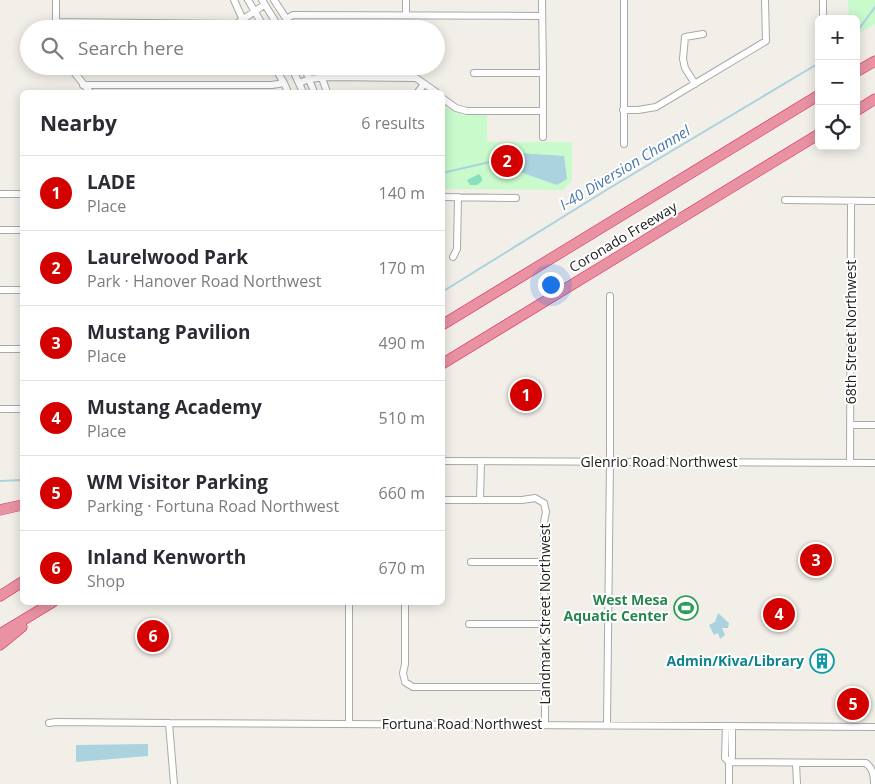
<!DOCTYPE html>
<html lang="en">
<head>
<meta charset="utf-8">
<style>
  :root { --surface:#fff; --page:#f7f7f7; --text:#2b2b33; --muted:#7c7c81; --line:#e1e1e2; --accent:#d40000 }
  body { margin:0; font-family:"Open Sans",sans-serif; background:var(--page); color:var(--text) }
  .controls { position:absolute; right:15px; top:15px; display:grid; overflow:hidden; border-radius:8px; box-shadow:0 2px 12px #0003 }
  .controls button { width:45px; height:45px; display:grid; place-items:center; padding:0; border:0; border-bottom:1px solid var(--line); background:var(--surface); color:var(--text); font:25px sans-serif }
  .you { position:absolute; left:550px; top:284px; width:18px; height:18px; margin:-12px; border:4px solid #fff; border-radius:50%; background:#1a73e8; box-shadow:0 0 0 8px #1a73e833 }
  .badge { display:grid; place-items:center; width:32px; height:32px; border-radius:50%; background:var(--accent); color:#fff; font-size:16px; font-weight:700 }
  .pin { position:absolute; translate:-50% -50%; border:2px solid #fff; box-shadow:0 1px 5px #0006 }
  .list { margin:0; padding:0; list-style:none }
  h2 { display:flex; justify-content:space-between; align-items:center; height:65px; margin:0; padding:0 20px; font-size:21px }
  h2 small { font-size:16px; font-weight:400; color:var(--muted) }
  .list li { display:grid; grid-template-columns:32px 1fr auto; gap:15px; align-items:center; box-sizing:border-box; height:75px; padding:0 20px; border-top:1px solid var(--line) }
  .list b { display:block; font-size:19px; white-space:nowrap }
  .list p { margin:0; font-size:16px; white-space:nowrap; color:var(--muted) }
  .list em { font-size:16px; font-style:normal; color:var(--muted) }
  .icon { flex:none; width:28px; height:28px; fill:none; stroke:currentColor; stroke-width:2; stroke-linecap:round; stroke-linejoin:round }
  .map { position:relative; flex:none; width:875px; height:784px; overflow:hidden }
  .search { position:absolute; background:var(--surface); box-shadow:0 2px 12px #0003; left:20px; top:20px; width:425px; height:55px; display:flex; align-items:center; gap:12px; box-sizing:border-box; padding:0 18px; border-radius:28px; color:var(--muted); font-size:19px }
  .panel { position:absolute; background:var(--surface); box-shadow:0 2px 12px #0003; left:20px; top:90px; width:425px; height:515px; border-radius:8px }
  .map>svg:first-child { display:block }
</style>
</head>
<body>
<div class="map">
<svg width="875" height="784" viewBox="0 0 875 784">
  <rect width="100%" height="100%" fill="#f2efe9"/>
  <path fill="#c8facc" d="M848,0H875V24L856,35V19H849Z
    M445,107L463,115H487V142H572V180L563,190L443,189L442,122H444Z"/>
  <path fill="#88e0be" d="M479,174L482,178V181L477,185H470L467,180Z"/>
  <path fill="#aad3df" d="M503,152L564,156L567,179L557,185L503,166Z
    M718,613L729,623L728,628H722L725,635L720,639L718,633L714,635L709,625L715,622Z
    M148,744V756L76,762V745Z"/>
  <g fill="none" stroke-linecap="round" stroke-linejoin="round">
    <path stroke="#aad3df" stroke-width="2" d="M856,33L875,7
      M442,173L503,159
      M442,292L608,189L819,63
      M0,481L22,480"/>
    <g stroke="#a9a9a9" stroke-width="8">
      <path id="minor" d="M56,0V29
        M234,0L243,20L249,29
        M248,0L265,29
        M262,0L280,29
        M274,0L293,29
        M542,0L543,73V137
        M624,0V144
        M823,0V19
        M406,15V0
        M286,19L293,15L542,16
        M55,22L236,24L264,5
        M69,66L90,92
        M274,66L284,83L288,92
        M291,66L303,92
        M303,66L307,74L314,92
        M316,66L322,78L327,92
        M474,73H543
        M299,83L309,79L328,77L416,78L436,92
        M695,84L685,68L683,59L685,37L703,34
        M83,85H272L284,83
        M418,92L424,84
        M442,98L456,108L467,111H543
        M623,110H638L656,107L766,41L765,0
        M0,194H22
        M442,197L516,198
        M785,200L875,201
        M0,230H22
        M453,257L457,249L458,197
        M0,290H22
        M0,349H22
        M0,409H22
        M851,425H875
        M442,461L875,463
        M850,463L851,201
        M442,500H522L535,498L544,503L546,512L544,522L545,725
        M480,500L481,462
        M471,562H544
        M405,602V664L403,673L405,682L413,687H544
        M469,624H544
        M49,723L56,722L169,723L875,727
        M169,723L174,784
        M349,723V602
        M607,725L610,462V296
        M726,726L725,758L729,762
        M729,762L866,763C873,769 874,775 874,784
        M796,763L797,784
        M729,784V762L732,757V726"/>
    </g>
    <g stroke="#dc2a67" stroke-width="11">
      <path id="highway" d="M856,72L875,61
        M856,111L875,99
        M442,325L819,95
        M442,364L819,134
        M0,510L22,505
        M0,596L22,582
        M0,634L53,602
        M0,645L22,627"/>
    </g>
    <use href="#minor" stroke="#fff" stroke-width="6"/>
    <use href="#highway" stroke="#e892a2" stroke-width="10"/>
  </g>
  <defs>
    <g id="stadium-ring" transform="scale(1.25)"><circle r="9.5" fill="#fff" stroke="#2e9e5b" stroke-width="1.5"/><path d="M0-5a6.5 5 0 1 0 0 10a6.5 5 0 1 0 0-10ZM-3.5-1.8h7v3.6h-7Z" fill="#2e9e5b"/></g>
    <g id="building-ring" transform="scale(1.25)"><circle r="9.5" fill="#fff" stroke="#0f9aa8" stroke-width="1.5"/><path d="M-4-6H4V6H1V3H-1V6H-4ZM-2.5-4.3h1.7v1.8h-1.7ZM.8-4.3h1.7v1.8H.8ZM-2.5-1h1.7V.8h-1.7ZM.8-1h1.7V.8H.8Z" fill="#0f9aa8"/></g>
  </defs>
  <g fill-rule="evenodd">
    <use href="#stadium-ring" x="686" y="608"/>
    <use href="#building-ring" x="822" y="661"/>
  </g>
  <g text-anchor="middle" stroke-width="4" stroke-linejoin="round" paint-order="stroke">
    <g font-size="14" fill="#222" stroke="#fff">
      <text transform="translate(623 237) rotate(-31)" y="5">Coronado Freeway</text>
      <text transform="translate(851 332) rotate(-90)" y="5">68th Street Northwest</text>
      <text x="659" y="467">Glenrio Road Northwest</text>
      <text transform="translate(545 614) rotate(-90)" y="5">Landmark Street Northwest</text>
      <text x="462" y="729">Fortuna Road Northwest</text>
    </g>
    <g font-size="14" font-weight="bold" fill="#27864d" stroke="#fff" text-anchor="end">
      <text x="668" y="605">West Mesa<tspan x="668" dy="16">Aquatic Center</tspan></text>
    </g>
    <g font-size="14" font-weight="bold" fill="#0d838f" stroke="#fff" text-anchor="end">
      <text x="804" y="666">Admin/Kiva/Library</text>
    </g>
    <g font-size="15" font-style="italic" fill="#4a7aab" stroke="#fff">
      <text transform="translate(625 168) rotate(-31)" y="5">I-40 Diversion Channel</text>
    </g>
  </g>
</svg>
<div class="controls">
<button>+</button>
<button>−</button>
<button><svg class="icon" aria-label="locate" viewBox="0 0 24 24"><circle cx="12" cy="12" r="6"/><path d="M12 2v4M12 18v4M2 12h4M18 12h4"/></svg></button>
</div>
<div class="you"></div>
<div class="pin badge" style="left:526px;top:395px">1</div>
<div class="pin badge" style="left:507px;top:161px">2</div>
<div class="pin badge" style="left:816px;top:560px">3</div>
<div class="pin badge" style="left:779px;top:614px">4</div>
<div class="pin badge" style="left:853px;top:704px">5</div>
<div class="pin badge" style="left:153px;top:636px">6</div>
<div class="search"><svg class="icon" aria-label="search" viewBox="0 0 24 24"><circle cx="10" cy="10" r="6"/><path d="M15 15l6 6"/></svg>Search here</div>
<section class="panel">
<h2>Nearby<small>6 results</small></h2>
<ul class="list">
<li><span class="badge">1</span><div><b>LADE</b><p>Place</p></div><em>140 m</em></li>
<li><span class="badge">2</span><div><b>Laurelwood Park</b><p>Park · Hanover Road Northwest</p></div><em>170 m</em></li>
<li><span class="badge">3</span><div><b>Mustang Pavilion</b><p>Place</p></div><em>490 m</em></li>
<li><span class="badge">4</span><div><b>Mustang Academy</b><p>Place</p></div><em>510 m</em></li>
<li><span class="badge">5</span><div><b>WM Visitor Parking</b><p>Parking · Fortuna Road Northwest</p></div><em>660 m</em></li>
<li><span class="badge">6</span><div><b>Inland Kenworth</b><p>Shop</p></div><em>670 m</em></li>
</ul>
</section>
</div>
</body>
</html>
